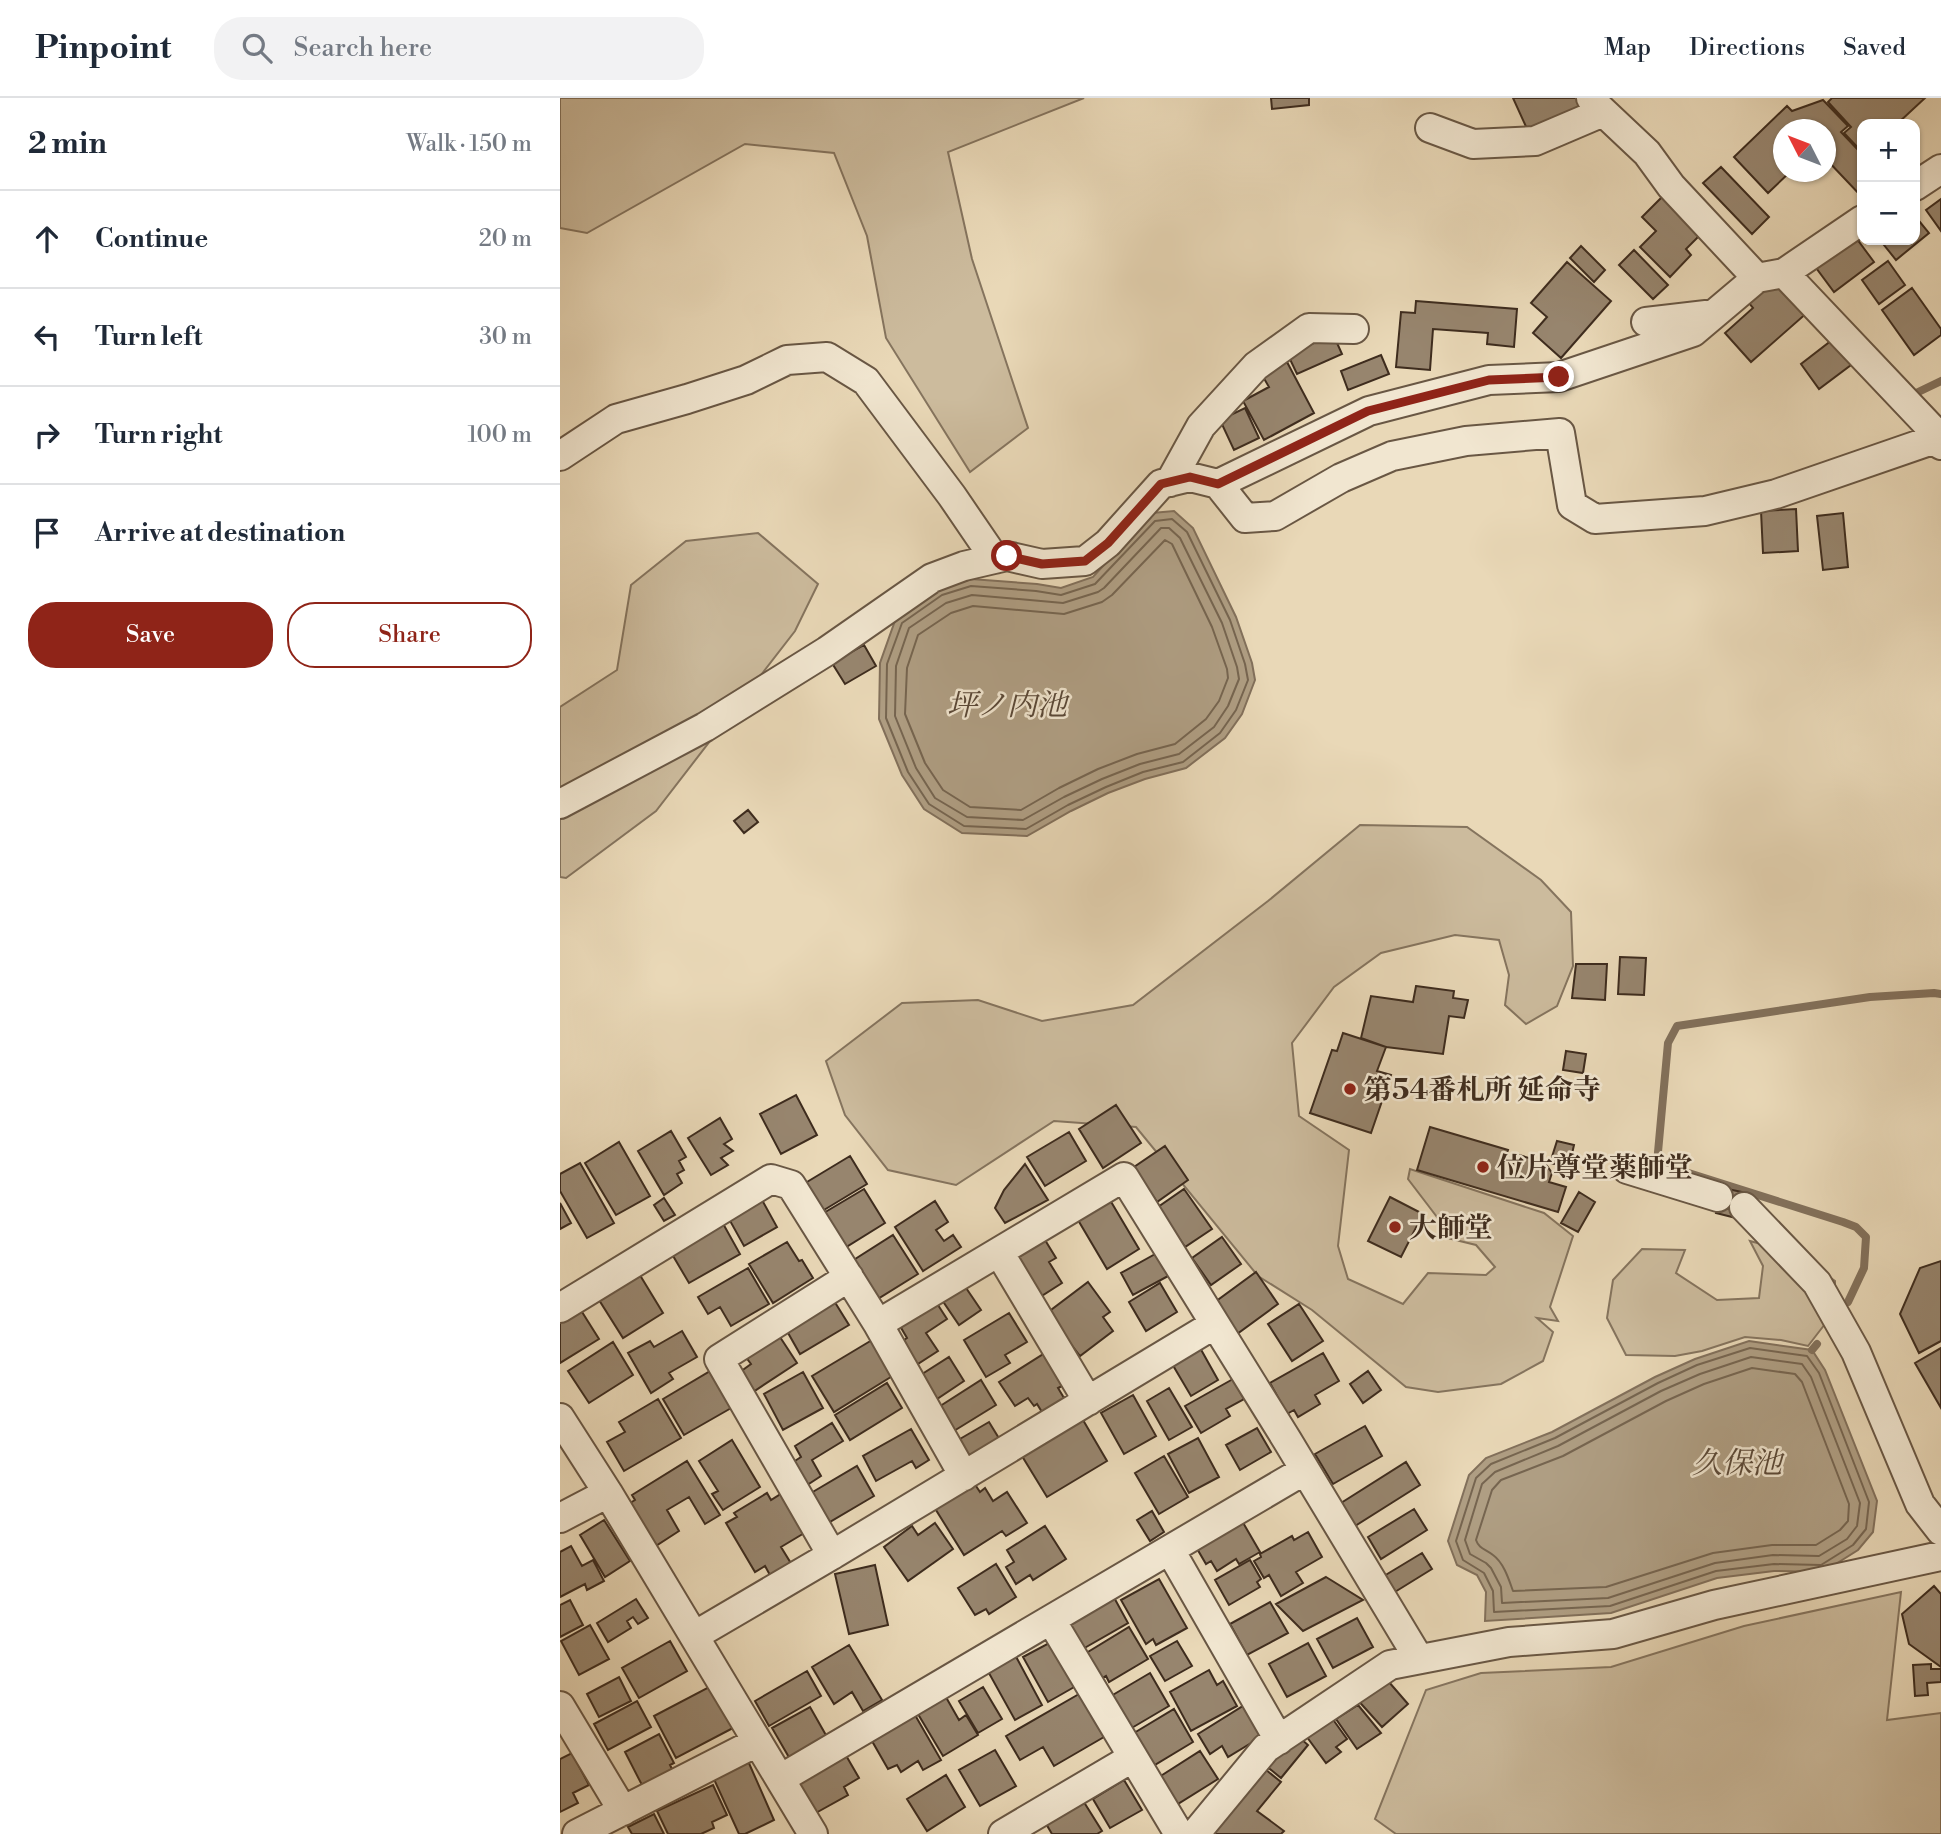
<!DOCTYPE html>
<html lang="en">
<head>
<meta charset="utf-8">
<style>
  :root { --surface:#fff; --page:#f2f2f3; --text:#1f2937; --muted:#747a83; --line:#e0e1e3; --accent:#8f2418 }
  body { margin:0; font-family:"Libre Bodoni","Noto Serif JP",serif; background:var(--page); color:var(--text) }
  .controls { position:absolute; right:21px; top:21px; display:grid; overflow:hidden; border-radius:14px; box-shadow:0 2px 5px #0004 }
  .controls button { width:63px; height:63px; display:grid; place-items:center; padding:0; border:0; border-bottom:2px solid var(--line); background:var(--surface); color:var(--text); font:35px sans-serif }
  .compass { position:absolute; left:1213px; top:21px; width:63px; height:63px; border-radius:50%; background:var(--surface); box-shadow:0 2px 5px #0004; rotate:312deg }
  .stop { position:absolute; width:21px; height:21px; margin:-16px; border:5px solid #8f2418; border-radius:50%; background:#fff }
  .stop.end { background:#8f2418; border-color:#fff; box-shadow:0 2px 7px #0008 }
  .list { margin:0; padding:0; list-style:none }
  h2 { display:flex; justify-content:space-between; align-items:center; height:91px; margin:0; padding:0 28px; font-size:30px }
  h2 small { font-size:23px; font-weight:400; color:var(--muted) }
  .list li { display:grid; grid-template-columns:46px 1fr auto; gap:21px; align-items:center; box-sizing:border-box; height:98px; padding:0 28px; border-top:2px solid var(--line) }
  .list b { display:block; font-size:26px; white-space:nowrap }
  .list em { font-size:23px; font-style:normal; color:var(--muted) }
  .actions { display:flex; gap:14px; padding:21px 28px }
  .actions a { flex:1; padding:16px 0; border:2px solid var(--accent); border-radius:28px; text-align:center; font-size:24px; color:var(--accent) }
  .actions .main { background:var(--accent); color:#fff }
  .icon { flex:none; width:38px; height:38px; fill:none; stroke:currentColor; stroke-width:2; stroke-linecap:round; stroke-linejoin:round }
  .map { position:relative; flex:none; width:1381px; height:1736px; overflow:hidden }
  header { display:flex; align-items:center; gap:42px; box-sizing:border-box; height:98px; padding:0 35px; background:var(--surface); border-bottom:2px solid var(--line) }
  header strong { font-size:33px }
  nav { display:flex; gap:38px; margin-inline-start:auto; font-size:24px }
  .search { width:490px; height:63px; background:var(--page); display:flex; align-items:center; gap:18px; box-sizing:border-box; padding:0 24px; border-radius:28px; color:var(--muted); font-size:26px }
  main { display:flex }
  aside { flex:1; background:var(--surface) }
  .map>svg:first-child { display:block }
</style>
</head>
<body>
<header>
<strong>Pinpoint</strong>
<div class="search"><svg class="icon" aria-label="search" viewBox="0 0 24 24"><circle cx="10" cy="10" r="6"/><path d="M15 15l6 6"/></svg>Search here</div>
<nav><a>Map</a><a>Directions</a><a>Saved</a></nav>
</header>
<main>
<aside>
<h2>2 min<small>Walk · 150 m</small></h2>
<ul class="list">
<li><svg class="icon" aria-label="ahead" viewBox="0 0 24 24"><path d="M12 20V5M6 11l6-6 6 6"/></svg><div><b>Continue</b></div><em>20 m</em></li>
<li><svg class="icon" aria-label="left" viewBox="0 0 24 24"><path d="M17 20v-9H6M10 6l-5 5 5 5"/></svg><div><b>Turn left</b></div><em>30 m</em></li>
<li><svg class="icon" aria-label="right" viewBox="0 0 24 24"><path d="M7 20v-9h11M14 6l5 5-5 5"/></svg><div><b>Turn right</b></div><em>100 m</em></li>
<li><svg class="icon" aria-label="arrive" viewBox="0 0 24 24"><path d="M6 21V4h12l-3 4 3 4H6"/></svg><div><b>Arrive at destination</b></div></li>
</ul>
<div class="actions"><a class="main">Save</a><a>Share</a></div>
</aside>
<div class="map">
<svg width="1381" height="1736" viewBox="0 0 1381 1736">
  <rect width="100%" height="100%" fill="#e9d8b7"/>
  <filter id="stains"><feTurbulence type="fractalNoise" baseFrequency=".00286" numOctaves="4"/><feColorMatrix values="0 0 0 0 .2 0 0 0 0 .09 0 0 0 0 .02 0 0 0 .5 -.17"/></filter>
  <radialGradient id="worn" r=".72"><stop offset=".6" stop-color="#630" stop-opacity="0"/><stop offset="1" stop-color="#630" stop-opacity=".3"/></radialGradient>
  <path fill="#ccbb9d" stroke="#85745e" stroke-width="2" d="M0,0H524L388,54L412,161L468,330L410,374L326,240L307,138L274,55L185,46L27,135L0,130Z
    M198,435L258,486L235,533L96,713L6,780L0,779V609L57,572L71,487L126,443Z
    M800,727L907,729L981,782L1011,814L1013,868L997,908L966,926L945,907L949,877L939,842L895,837L821,855L774,889L732,945L739,1018L789,1052L778,1148L788,1181L843,1206L868,1175L926,1177L935,1169L916,1147L879,1138L880,1123L848,1081L850,1071L984,1115L1013,1138L990,1209L998,1223L977,1220L993,1234L983,1263L941,1286L878,1294L846,1289L752,1212L698,1178L576,1029L494,1023L396,1087L328,1072L285,1017L266,963L342,905L418,902L482,923L573,907L708,803Z
    M1190,1143L1238,1156L1275,1183V1213L1248,1248L1221,1242L1185,1239L1142,1253L1115,1258L1066,1257L1047,1220L1053,1182L1082,1151L1125,1152L1116,1175L1157,1202L1199,1200L1203,1168Z
    M1341,1494L1327,1622L1381,1615V1736H836L815,1721L866,1592L921,1575L1051,1569L1184,1528Z"/>
  <path fill="#af9e83" stroke="#82705b" stroke-width="2" d="M614,413L633,430L676,519L692,565L695,582L682,616L665,640L626,670L585,681L548,695L511,713L467,738L402,735L364,711L342,677L319,621L320,565L336,520L379,491L411,481L477,486L501,490L533,479L592,415Z
    M1189,1243L1252,1252L1265,1272L1317,1403L1313,1434L1298,1452L1263,1474L1214,1473L1157,1480L1051,1515L925,1523L926,1494L917,1477L897,1467L888,1443L909,1377L926,1360L992,1334L1095,1279L1135,1261Z"/>
  <g fill="none" stroke-linecap="round" stroke-linejoin="round">
    <path stroke="#766550" stroke-width="2" d="M612,421L627,434L670,522L685,566L688,582L676,612L660,635L623,664L583,674L546,689L508,707L466,731L404,728L369,706L348,674L326,620L327,566L342,525L382,497L411,488L476,493L501,497L535,486L595,423Z
      M601,430H609L620,440L662,525L677,569L679,581L668,608L654,629L619,656L580,666L542,681L504,699L463,722L407,719L375,700L356,670L335,618L336,568L349,530L386,505L412,497L503,505L538,494L544,490Z
      M605,442L612,446L652,529L667,571L668,580L659,603L646,621L615,646L577,656L538,671L499,690L461,712L410,709L383,692L365,665L345,616L347,570L358,537L391,515L413,508L504,516L542,504L552,497Z
      M1190,1250L1247,1258L1259,1275L1309,1404L1306,1431L1293,1447L1261,1467L1214,1466L1156,1473L1050,1508L934,1514L933,1493L924,1475L903,1462L896,1443L916,1380L931,1366L995,1340L1098,1285L1137,1267Z
      M1191,1259L1242,1266L1251,1279L1300,1405L1297,1428L1287,1441L1259,1458L1213,1457L1155,1465L1048,1500L942,1505L941,1489L931,1470L926,1465L910,1456L905,1442L922,1386L935,1374L998,1348L1101,1293L1140,1276Z
      M1192,1270L1235,1276L1242,1284L1289,1406L1288,1423L1280,1432L1256,1447H1212L1153,1455L1046,1489L953,1493C949,1482 944,1465 933,1457C926,1451 919,1451 916,1442L932,1392L941,1382L1003,1358L1106,1303L1144,1286Z"/>
    <path stroke="#82705b" stroke-width="8" d="M1355,298L1352,297L1381,283
      M1288,1204L1304,1170L1306,1139L1296,1129L1283,1124L1097,1065L1108,945L1117,928L1310,899L1374,895L1381,896
      M1252,1252L1257,1246"/>
  </g>
  <path fill="#97856e" stroke="#3e2c1e" stroke-width="2" d="M711,0H749V7L712,11Z
    M953,0H1017L1023,9L968,33Z
    M1272,0H1365L1337,26H1302V54L1284,35L1291,29L1268,4Z
    M1263,2L1288,28L1281,34L1302,56V99L1266,61V32H1224V74H1230L1208,95L1174,59L1227,8L1232,13Z
    M1161,69L1209,119L1192,136L1143,85Z
    M1102,99L1140,137L1126,151L1131,157L1110,179L1080,149L1096,133L1082,119Z
    M1381,101V133L1366,112Z
    M1355,118L1369,135L1336,162L1320,142H1355Z
    M1294,137L1314,164L1274,194L1251,163Z
    M1021,148L1045,172L1034,184L1010,160Z
    M1074,152L1108,187L1093,201L1059,167Z
    M1328,163L1345,187L1319,206L1302,182Z
    M1007,164L1051,203L1001,260L973,235L987,219L971,205Z
    M1218,179L1249,213L1191,264L1165,235L1193,210L1189,205Z
    M1352,190L1381,231V237L1354,257L1322,212Z
    M856,203L957,211L954,249L927,246L928,235L873,231L870,272L836,269L841,214L855,215Z
    M773,236L782,256L737,276L728,257Z
    M1276,239L1295,264L1259,291L1241,266Z
    M821,257L829,276L788,292L781,273Z
    M727,264L754,315L704,342L683,303L709,289L702,277Z
    M685,310L699,340L674,352L660,322Z
    M1236,411L1238,453L1203,455L1201,413Z
    M1283,415L1288,469L1263,472L1257,418Z
    M304,547L316,568L285,586L272,565Z
    M188,712L198,724L184,735L174,723Z
    M1060,859L1086,860L1084,897L1058,896Z
    M1016,866H1047L1045,902L1012,900Z
    M856,888L894,893L893,900L908,902L904,920L889,918L883,956L826,949L801,940L811,898L853,904Z
    M783,935L826,949L817,973L831,977L811,1035L750,1015L772,952L777,953Z
    M1006,953L1026,956L1023,975L1003,972Z
    M236,997L257,1037L221,1056L200,1016Z
    M556,1007L581,1045L543,1070L519,1031Z
    M160,1020L172,1041L164,1046L173,1053L161,1060L168,1067L151,1077L128,1040Z
    M870,1029L948,1052L944,1063L953,1065L956,1056L985,1065L992,1075L989,1084L1006,1089L998,1114L857,1072Z
    M111,1033L126,1059L119,1063L124,1072L117,1076L122,1085L104,1097L78,1053Z
    M509,1034L526,1063L485,1088L467,1059Z
    M997,1043L1014,1047L1009,1069L990,1065Z
    M59,1044L90,1098L56,1117L25,1065Z
    M605,1048L628,1082L597,1104L574,1069Z
    M290,1058L307,1086L259,1115L242,1087Z
    M20,1065L54,1125L27,1140L0,1093V1076Z
    M465,1066L488,1102L445,1125L435,1110L444,1092Z
    M1163,1090L1182,1094L1176,1120L1156,1115Z
    M304,1091L325,1125L283,1151L262,1116Z
    M624,1091L652,1131L625,1149L598,1109Z
    M1019,1094L1035,1104L1018,1134L1001,1125Z
    M830,1099L863,1116L841,1159L808,1143Z
    M104,1100L115,1117L104,1123L94,1107Z
    M202,1102L217,1129L184,1148L169,1121Z
    M550,1102L579,1151L547,1171L518,1122Z
    M375,1103L388,1124L376,1132L384,1143L393,1137L401,1149L363,1173L335,1129Z
    M0,1105L11,1125L0,1131Z
    M161,1122L180,1156L129,1185L109,1151Z
    M333,1137L358,1176L316,1202L292,1163Z
    M662,1139L681,1166L651,1187L632,1160Z
    M485,1142L496,1160L489,1164L502,1185L480,1199L457,1160Z
    M227,1144L239,1163L242,1162L253,1180L213,1205L189,1166Z
    M597,1155L610,1177L573,1197L561,1175Z
    M1381,1163V1243L1359,1255L1340,1216L1360,1170Z
    M75,1169L103,1215L63,1240L34,1194Z
    M188,1170L209,1206L171,1228L160,1209L148,1216L138,1199Z
    M696,1174L718,1206L677,1236L655,1204Z
    M402,1184L421,1212L399,1227L380,1199Z
    M528,1184L550,1214L543,1219L553,1233L520,1258L487,1215Z
    M600,1185L617,1214L586,1233L569,1204Z
    M271,1198L289,1227L240,1256L223,1226Z
    M376,1204L387,1221L366,1235L378,1253L350,1271L335,1248L347,1240L340,1228Z
    M17,1206L39,1241L0,1265V1216Z
    M739,1206L763,1243L732,1263L708,1226Z
    M449,1215L467,1244L445,1257L450,1265L426,1279L404,1242Z
    M122,1233L137,1259L109,1275L113,1281L91,1295L68,1255L90,1243L94,1249Z
    M218,1236L237,1265L193,1294L180,1274L191,1266L185,1258Z
    M312,1242L334,1277L274,1314L252,1278Z
    M53,1244L73,1277L29,1305L8,1273Z
    M639,1248L658,1282L631,1298L611,1264Z
    M1381,1250V1310L1355,1265Z
    M485,1255L504,1287L498,1290L504,1300L482,1314L477,1306L474,1308L468,1300L455,1308L439,1284Z
    M763,1255L779,1283L755,1297L760,1306L738,1319L734,1312L727,1316L710,1285Z
    M389,1259L404,1283L374,1303L359,1278Z
    M152,1272L173,1309L124,1337L103,1301Z
    M808,1273L821,1292L803,1305L790,1286Z
    M243,1274L263,1310L223,1332L204,1296Z
    M673,1281L684,1301L666,1311L670,1318L641,1335L625,1308Z
    M421,1282L436,1307L389,1336L374,1312Z
    M327,1285L342,1310L290,1342L275,1317Z
    M609,1290L632,1329L609,1342L587,1303Z
    M573,1297L596,1338L564,1356L541,1315Z
    M98,1301L121,1340L64,1373L47,1344L65,1334L59,1324Z
    M523,1322L547,1363L487,1399L462,1358Z
    M429,1324L440,1342L415,1357L399,1356L393,1345Z
    M272,1325L283,1343L252,1362L261,1378L241,1391L227,1368L241,1359L235,1348Z
    M805,1328L822,1358L773,1386L755,1356Z
    M697,1330L711,1354L680,1372L666,1347Z
    M351,1331L369,1362L356,1370L352,1363L316,1383L303,1358Z
    M638,1340L659,1379L629,1395L608,1356Z
    M172,1342L200,1389L163,1412L152,1396L158,1393L139,1363Z
    M604,1358L628,1399L599,1416L575,1375Z
    M127,1363L160,1417L145,1426L129,1399L107,1412L119,1433L88,1453L62,1410L75,1402L72,1397Z
    M846,1364L860,1387L795,1428L781,1405Z
    M297,1368L314,1398L268,1425L251,1395Z
    M410,1379L420,1394L425,1390L433,1403L447,1394L467,1425L446,1438L442,1433L404,1457L371,1404Z
    M227,1392L251,1431L221,1449L232,1467L211,1479L205,1468L195,1474L166,1425L177,1419L174,1415L207,1395L211,1402Z
    M854,1411L867,1432L821,1461L808,1439Z
    M592,1413L604,1434L590,1443L577,1422Z
    M678,1416L700,1454L679,1466L676,1461L657,1473L651,1463L646,1466L632,1442Z
    M44,1422L70,1463L45,1479L20,1437Z
    M375,1425L393,1451L348,1483L324,1449L352,1428L358,1437Z
    M485,1428L506,1461L473,1482L470,1477L456,1486L446,1469L454,1464L447,1452Z
    M748,1434L762,1459L736,1474L743,1485L721,1498L709,1477L704,1480L694,1463L701,1459L700,1456L732,1438L734,1442Z
    M11,1448L22,1468L33,1462L44,1483L27,1492L25,1486L0,1499V1454Z
    M862,1455L872,1471L830,1497L819,1481Z
    M690,1462L701,1481L697,1484L700,1489L669,1507L655,1482Z
    M436,1466L456,1499L429,1516L426,1511L415,1517L398,1490Z
    M315,1467L328,1527L289,1536L275,1476Z
    M766,1479L803,1502L743,1533L716,1506Z
    M599,1481L627,1530L596,1547L593,1541L586,1546L561,1502Z
    M1374,1488L1381,1496V1569L1349,1546L1342,1516Z
    M551,1494L568,1525L521,1552L504,1522Z
    M76,1501L88,1520L78,1526L73,1519L67,1523L71,1530L48,1544L37,1525Z
    M10,1502L23,1527L0,1539V1507Z
    M710,1504L728,1535L687,1557L670,1526Z
    M797,1520L813,1549L773,1570L757,1541Z
    M30,1527L49,1561L19,1577L1,1543Z
    M569,1529L588,1561L549,1584L546,1578L539,1582L523,1557Z
    M110,1543L127,1573L79,1600L62,1570Z
    M617,1543L632,1568L605,1583L590,1558Z
    M491,1544L516,1588L488,1604L463,1559Z
    M748,1545L766,1578L727,1599L709,1566Z
    M289,1547L322,1602L303,1613L292,1594L274,1606L252,1569Z
    M453,1553L482,1607L455,1622L425,1568Z
    M1371,1566V1571H1381V1584L1367,1585L1368,1597L1355,1598L1353,1567Z
    M649,1572L657,1587L663,1583L677,1608L631,1633L610,1594Z
    M247,1573L261,1598L209,1628L195,1603Z
    M590,1575L609,1608L570,1631L551,1598Z
    M822,1576L848,1606L822,1629L795,1599Z
    M59,1579L71,1603L39,1619L27,1596Z
    M151,1588L173,1630L116,1660L94,1618Z
    M423,1589L442,1621L418,1635L399,1603Z
    M383,1594L399,1622L406,1617L418,1637L383,1658L355,1611Z
    M519,1596L544,1639L494,1668L483,1649L460,1662L446,1638Z
    M77,1603L91,1629L48,1652L34,1626Z
    M798,1607L821,1635L797,1651L776,1621Z
    M683,1608L701,1639L668,1659L662,1648L650,1656L638,1636Z
    M250,1609L267,1639L230,1661L212,1630Z
    M614,1611L633,1644L593,1668L574,1635Z
    M769,1616L787,1641L776,1649L781,1654L766,1665L744,1635Z
    M355,1617L381,1662L363,1672L358,1663L341,1674L337,1667L328,1671L312,1643Z
    M733,1634L748,1647L721,1680L705,1667Z
    M99,1636L114,1665L110,1667L113,1673L83,1689L65,1654Z
    M435,1652L456,1688L420,1708L399,1672Z
    M640,1653L658,1681L613,1709L596,1681Z
    M284,1654L299,1680L284,1689L288,1697L254,1716L236,1682Z
    M12,1655L29,1687L13,1695L18,1705L0,1714V1661Z
    M188,1663L214,1722L185,1736H179L153,1679Z
    M700,1667L721,1684L697,1713L724,1733L721,1736H645Z
    M386,1677L405,1709L367,1733L347,1701Z
    M564,1682L582,1712L550,1730L533,1701Z
    M153,1687L167,1717L152,1724L154,1730L141,1736H108L97,1713Z
    M522,1701L542,1733L537,1736H492L485,1724Z
    M94,1716L104,1736H72L68,1729Z"/>
  <g fill="none" stroke-linecap="round" stroke-linejoin="round">
    <g stroke="#695744" stroke-width="32">
      <path id="minor" d="M1031,0L1034,5L1087,55L1111,88L1197,180
        M870,30L913,46L975,43L1043,14
        M1355,88L1381,71
        M1224,175L1372,331L1381,347
        M1086,224L1146,217
        M0,358L56,321L127,301L186,282L227,262L267,259L306,283L392,398L435,461
        M610,384L641,328L696,268L749,230L794,231
        M658,386L685,420L715,418L781,380L832,358L906,343L1000,335L1012,407L1035,421L1145,413L1216,396L1378,340
        M0,706L145,629L267,553L372,480L404,468L447,458L482,466L525,463L548,445L601,386L630,379L658,386L809,313L929,282L999,279L1133,234L1197,180L1224,175L1302,122
        M1067,1071L1158,1099
        M1184,1109L1257,1185L1296,1254L1360,1406L1381,1433
        M439,1154L528,1303
        M0,1210L211,1081L231,1087L318,1226L564,1079L727,1342L859,1561
        M318,1226L404,1378
        M0,1320L48,1395L253,1736
        M0,1420L48,1395
        M610,1452L719,1642
        M272,1457L159,1261L289,1179
        M491,1522L619,1736
        M134,1538L272,1457L655,1226
        M0,1608L63,1713
        M220,1681L745,1372
        M17,1736L197,1644
        M443,1736L572,1660
        M635,1736L706,1650L830,1567L949,1544L1053,1536L1154,1507L1381,1458"/>
    </g>
    <use href="#minor" stroke="#f1e6d0" stroke-width="28"/>
  </g>
  <g fill="none" stroke-linecap="round" stroke-linejoin="round">
    <path stroke="#8f2418" stroke-width="9" d="M447,458L482,466L525,463L548,445L601,386L630,379L658,386L808,313L929,282L999,279"/>
  </g>
  <g fill="#8f2418" stroke="#f1e6d0" stroke-width="2.5">
    <circle cx="790" cy="991" r="7"/>
    <circle cx="923" cy="1069" r="7"/>
    <circle cx="835" cy="1129" r="7"/>
  </g>
  <g text-anchor="middle" stroke-width="5" stroke-linejoin="round" paint-order="stroke">
    <g font-size="28" font-weight="bold" fill="#3e2c1e" stroke="#f1e6d0" text-anchor="start">
      <text x="804" y="1001">第54番札所 延命寺</text>
      <text x="937" y="1079">位片尊堂薬師堂</text>
      <text x="849" y="1139">大師堂</text>
    </g>
    <g font-size="30" font-style="italic" fill="#5a4837" stroke="#f1e6d0">
      <text x="447" y="617">坪ノ内池</text>
      <text x="1177" y="1375">久保池</text>
    </g>
  </g>
  <rect width="100%" height="100%" filter="url(#stains)"/>
  <rect width="100%" height="100%" fill="url(#worn)"/>
</svg>
<div class="controls">
<button>+</button>
<button>−</button>
</div>
<svg class="compass" viewBox="-18 -18 36 36"><path d="M0-13l5 13h-10z" fill="#e53935"/><path d="M0 13l5-13h-10z" fill="#747a83"/></svg>
<div class="stop" style="left:447px;top:458px"></div>
<div class="stop end" style="left:999px;top:279px"></div>
</div>
</main>
</body>
</html>
